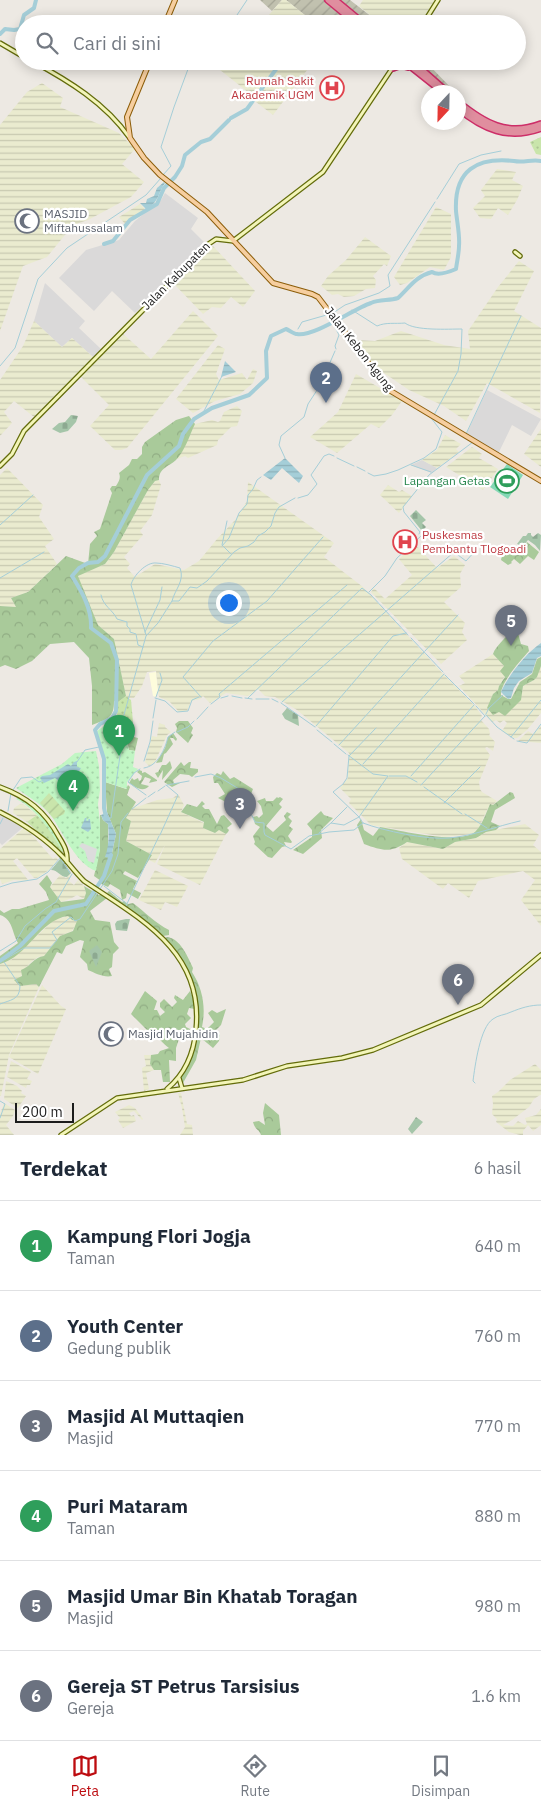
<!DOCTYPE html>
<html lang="id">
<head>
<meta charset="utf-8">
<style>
  :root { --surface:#fff; --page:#f6f6f7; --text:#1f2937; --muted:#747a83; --line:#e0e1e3; --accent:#bd0c10 }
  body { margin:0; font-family:"IBM Plex Sans",sans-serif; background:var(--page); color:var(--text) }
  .compass { position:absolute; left:421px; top:85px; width:45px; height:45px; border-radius:50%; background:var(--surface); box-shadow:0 2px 12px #0003; rotate:202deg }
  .scale { position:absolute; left:15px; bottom:12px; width:59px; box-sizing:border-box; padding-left:5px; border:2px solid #1c1c1c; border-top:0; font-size:14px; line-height:18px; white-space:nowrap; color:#1c1c1c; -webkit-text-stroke:4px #fff; paint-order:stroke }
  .you { position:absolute; left:228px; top:602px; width:18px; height:18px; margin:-12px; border:4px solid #fff; border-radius:50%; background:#1a73e8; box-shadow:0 0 0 8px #1a73e833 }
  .badge { display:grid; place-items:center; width:32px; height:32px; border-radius:50%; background:var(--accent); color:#fff; font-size:16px; font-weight:700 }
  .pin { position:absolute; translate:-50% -41px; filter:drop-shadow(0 1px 2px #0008) }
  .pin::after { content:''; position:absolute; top:26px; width:18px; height:15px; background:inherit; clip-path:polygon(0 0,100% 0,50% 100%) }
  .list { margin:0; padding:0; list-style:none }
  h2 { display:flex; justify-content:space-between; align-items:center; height:65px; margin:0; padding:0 20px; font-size:21px }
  h2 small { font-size:16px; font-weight:400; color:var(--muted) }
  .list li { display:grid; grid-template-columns:32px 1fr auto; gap:15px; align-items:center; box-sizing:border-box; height:90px; padding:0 20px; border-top:1px solid var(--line) }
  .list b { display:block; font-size:19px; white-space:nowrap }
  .list p { margin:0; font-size:16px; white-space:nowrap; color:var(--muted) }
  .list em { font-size:16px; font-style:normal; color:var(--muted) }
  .icon { flex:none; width:28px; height:28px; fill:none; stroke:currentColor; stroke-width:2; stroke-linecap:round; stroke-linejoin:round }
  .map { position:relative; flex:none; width:541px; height:1135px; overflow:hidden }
  .search { position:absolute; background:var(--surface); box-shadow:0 2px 12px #0003; left:15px; right:15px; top:15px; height:55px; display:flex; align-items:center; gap:12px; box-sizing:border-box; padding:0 18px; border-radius:28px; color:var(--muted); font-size:19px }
  .sheet { height:605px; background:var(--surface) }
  nav { display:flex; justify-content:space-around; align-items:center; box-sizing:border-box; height:70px; border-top:1px solid var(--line); background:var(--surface); font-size:14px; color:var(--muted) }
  nav a { display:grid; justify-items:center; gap:2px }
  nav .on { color:var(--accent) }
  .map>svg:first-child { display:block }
</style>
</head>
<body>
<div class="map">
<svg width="541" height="1135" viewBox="0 0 541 1135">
  <defs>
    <pattern id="construction-furrows" width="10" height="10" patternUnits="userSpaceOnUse" patternTransform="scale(1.25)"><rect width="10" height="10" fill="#c1c1af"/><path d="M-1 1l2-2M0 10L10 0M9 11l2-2" fill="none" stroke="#a5a596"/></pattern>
    <pattern id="farmland-rules" width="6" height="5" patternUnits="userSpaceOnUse" patternTransform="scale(1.25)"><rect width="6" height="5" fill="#eaebcf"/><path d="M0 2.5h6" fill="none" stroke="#c8c9b1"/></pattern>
    <pattern id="grass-dots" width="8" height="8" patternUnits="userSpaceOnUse" patternTransform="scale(1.25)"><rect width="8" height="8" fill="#c9e5ab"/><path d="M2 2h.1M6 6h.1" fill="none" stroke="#acc493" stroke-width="1.8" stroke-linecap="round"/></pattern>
    <pattern id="forest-crowns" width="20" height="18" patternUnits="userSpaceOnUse" patternTransform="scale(1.25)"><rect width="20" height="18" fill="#a9ca9a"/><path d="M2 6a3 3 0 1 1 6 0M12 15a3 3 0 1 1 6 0" fill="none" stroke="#91ad84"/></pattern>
    <pattern id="cemetery-stones" width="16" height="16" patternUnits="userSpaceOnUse" patternTransform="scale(1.25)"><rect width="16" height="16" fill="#a5c5a9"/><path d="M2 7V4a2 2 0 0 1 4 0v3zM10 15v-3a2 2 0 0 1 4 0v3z" fill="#8da991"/></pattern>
    <pattern id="park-dots" width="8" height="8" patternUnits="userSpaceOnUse" patternTransform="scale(1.25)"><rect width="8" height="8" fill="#c1f6c4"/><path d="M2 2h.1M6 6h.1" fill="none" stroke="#a5d2a8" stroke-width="1.8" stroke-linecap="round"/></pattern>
    <pattern id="garden-furrows" width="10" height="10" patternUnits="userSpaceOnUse" patternTransform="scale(1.25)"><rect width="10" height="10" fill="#c9e5ab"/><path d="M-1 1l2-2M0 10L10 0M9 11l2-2" fill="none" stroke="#acc493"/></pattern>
    <pattern id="water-rules" width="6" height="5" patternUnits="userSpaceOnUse" patternTransform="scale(1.25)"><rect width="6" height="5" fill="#a5ced8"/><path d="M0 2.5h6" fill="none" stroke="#8db0b9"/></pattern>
  </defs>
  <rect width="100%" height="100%" fill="#ede9e3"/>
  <path fill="#dad9d9" d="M165,193L198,218L191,229L206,244L135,313L112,291L94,311L59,278L86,250L119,240L135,221L161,200Z
    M45,283L85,321L79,328L101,349L93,357L72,338L62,347L34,321Z
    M487,390L541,419L531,436L512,425L498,454L466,435Z
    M422,460L437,468L432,473L411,465Z
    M0,812L26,825L2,845L0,843Z"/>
  <path fill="#fdfcdc" d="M156,672L158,692L156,697L153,696L149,673Z"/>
  <path fill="url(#construction-furrows)" d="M260,0H282L272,11Z
    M286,0H326L348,18L343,24H316Z
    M339,0H350L381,24H370Z
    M415,61H425L455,92H451Z"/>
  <path fill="url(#farmland-rules)" d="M282,0H286L316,24H261Z
    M363,0H436L420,24H381L359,6Z
    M228,61H314L273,115L252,99L253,96L220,70Z
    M42,83L63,98L60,107L119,133L135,149L122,164L144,182L131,197L88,220L73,225L47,257L23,266L0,331V125L27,92Z
    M497,169L516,172L512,180L523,186L517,200L508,215L498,208L491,219L480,218L473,208L485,196L481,190Z
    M140,204L145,209L125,224L119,217Z
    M436,207L451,214V257L444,270L430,267L407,283L400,285L394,277Z
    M365,237L391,256L387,266L384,264L373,276L376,280L375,288L366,289L354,296L344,297L338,294L332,295L321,286L328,276L346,260Z
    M213,246L255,291L243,307L231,297L221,308L212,307L203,314L174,284Z
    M519,261L534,271L514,311L541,328L540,413L487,383L466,421L444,406L409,390L384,373L367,359L355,340L375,341L401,331L444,345L470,349L468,331L498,287Z
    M193,311L218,336L127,448L121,450H115L90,426L109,405L80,376L122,333L151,359Z
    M34,321L62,347L72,338L93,357L34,417L14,401L4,412L12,423L0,436V380L23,346Z
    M218,345L225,349L216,374L219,380L242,373L247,380L253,369L257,371L253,383L240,394L215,401L193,413L176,399Z
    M356,374L402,401L392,415L379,428L371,424L337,453L310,437L338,412Z
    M237,406L242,411L237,426L231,427L218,440L217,445L188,458L185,456L177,459L195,424L212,420L218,422L220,421L224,412Z
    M541,429V467L524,454Z
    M445,435L461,444L456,449L459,452L437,468L422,460L437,450Z
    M472,447L482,454L479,458L498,469L483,490L446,467Z
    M7,468L43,505L39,517L54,539L45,546L57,564L28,592L11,598L16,607L0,606V475Z
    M159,480L161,485L152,515L140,531L143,535L124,557L130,564L127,568L135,577L155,564L184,570L199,561L217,539L236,519L247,501L248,482L334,543L324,557L363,587L445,676L475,706L482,716L480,719L489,729L490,734L489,735L495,742L493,751L487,747L485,748L490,755L479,782L480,789L482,792L497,801L493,805L490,804L478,829L472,834L445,837L371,825L349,803L351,799L340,788L348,778L349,753L297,710L275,697L265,696L258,689L248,696L226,693L210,703L203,696L200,699L191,701L187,711L179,712L169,701L159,697L156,671L147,672L142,686L134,698H128L126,696L114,639L98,625L78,577L81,574L105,564L114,552L148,490L155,481Z
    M388,485L399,492L402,490L412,496L399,513L380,495Z
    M415,544L437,568L454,556L465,565L460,574L461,587L444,602L465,623L462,632L467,640L441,664L371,592L374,588L385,599L412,575L399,559Z
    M493,654L504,666L505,676L499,686L498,690L493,694L492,699L499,712L511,710L522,693L523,686L534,680L541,666V713L527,730L517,738H514L502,731L507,723L504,720L500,723L496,720L492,722L459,686L465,683L459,676Z
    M159,723L165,725V727L171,732L167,735L155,762L149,766L145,762L152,736L157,737Z
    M541,726V743L518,741L528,731L533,734Z
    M178,794L184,805L181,812L204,823L203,828L215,833L219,830L226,834L200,885L157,864L165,845L155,863L149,860L152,855L126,841L131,821L126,818L134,805L137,807L157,800L173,798Z
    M20,804H23L37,815L27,822L13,813L14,808Z
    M525,824L539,835L533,845L541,852V926L521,900L535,880L523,871L478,881L469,898L448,883L443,889L402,859L399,848L407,842L443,849L455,842L476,838L486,832Z
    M25,827L53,859L56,857L58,860L49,870L37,878H34L17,858L13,861L29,881L14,880L2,884L0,879V849Z
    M155,870L188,886L177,907L165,902L161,910L139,900Z
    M71,874L69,881L74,885L78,880L84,886L86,893L84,899L77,895L72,898L61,902L50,887L60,875L66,878Z
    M68,916L78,921L72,931L60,936L44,956L38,957L31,962L22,972L20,986L36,984L39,987L9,1055L1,1096H0V964L11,960L54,920Z
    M42,985L61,1006L66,1009L38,1074L9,1057Z
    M144,1055H151L150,1064L154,1070L146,1073L149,1089L144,1091L142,1068L146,1066Z
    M11,1061L31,1072L27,1079L32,1081L30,1085H27L26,1088L7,1077Z
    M535,1064L541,1070V1095H540L534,1099L529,1107L512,1120L503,1125L513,1126L518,1121L525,1125L527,1124L525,1118L536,1115L541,1109V1125L533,1131L528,1125L523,1131V1135H520L509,1132L496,1122L497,1119L492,1114L493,1104L492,1096L498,1092L510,1080Z
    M6,1081L17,1086L22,1091L21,1093L26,1096L18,1108L4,1099Z
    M178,1093H181L187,1124L192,1125L193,1135H180L185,1127L182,1108Z
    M4,1103L15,1110L13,1116L6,1125L14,1135H0V1114Z
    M129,1105L135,1108L143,1119L142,1120L134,1111L129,1113L131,1116L134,1115L136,1121L123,1128L118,1120L120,1118L115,1112Z"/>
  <path fill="url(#grass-dots)" d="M541,137V155L536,154L530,142Z
    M126,696L131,700L133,722L121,718L117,715L118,702Z
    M37,815L49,829L63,851L62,854L27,822Z"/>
  <path fill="url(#forest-crowns)" d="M189,416L195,424C190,434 185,451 176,460C168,467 159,468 159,480L155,481L148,490L114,552L105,564L78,576L98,625L114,639L126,696L118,702L114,701C114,719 107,719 92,725V686L89,658L74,642L50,644L32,661L16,669L5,665L0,667V606L16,607L11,598L28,592L66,556L88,564L90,544L97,536L94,532L100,529L112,493L110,489L112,486H116C119,481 121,478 119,473L129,465L132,459H137L142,454V447L145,442L176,420Z
    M527,542L539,552L534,560L528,556L520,564L514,559L511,562L512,563L508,565L501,560L502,555L498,552L499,547L509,553L516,546L523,548Z
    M510,631L518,633L521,644L528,646L529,651C521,660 500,683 501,695L508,699H511L520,682L532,674L537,659L541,657V666L537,677L534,680L523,686L521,700L505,716L499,712L493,715L487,708L493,694L498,690L499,686L505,677L500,671L504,666L493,654C496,645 505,640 510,631Z
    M179,721H188L193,728L191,733L193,735L188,743L176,732L177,728L175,724Z
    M173,733L177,739L176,741L173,738H170L173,744L166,753L164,754L162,762L156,763L165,748L168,737Z
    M126,737L131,739L134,737L138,738L135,751L129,750Z
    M170,761L172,768L162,780L163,770L158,778L155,773L158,772L162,765H166Z
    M181,762L184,766L189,762H191L190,768L198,769V772L192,777L189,775L180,774L173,780L174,783H180L172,787L164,782Z
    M139,770L142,771V773L145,772L157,780V781L149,783L151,779L145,777L141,784L149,786C143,793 135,787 129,783L132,778L134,780L138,778L139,781L141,780L142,776L137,772Z
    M223,771L230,779L234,777L253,789L247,804H243L236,798L228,803L218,798L225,794L218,783H214L213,777L217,773L221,775Z
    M105,782L126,789L128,785L130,787L127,795L136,802L126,818L131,821L126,841L152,855L138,878L125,871L123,874L137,881L133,889L141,893L138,899L127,893L126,898L122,900L120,890L110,884L108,887L99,883L101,881L94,876L100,849V815H101L103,820L108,824V851L111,858L116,834L107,812Z
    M510,792L513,793L515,798L495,810L491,822L500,826L496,830L486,832L476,838L455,842L443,849L407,842C391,853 383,851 364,844L357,825L361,819L364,830L373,836L380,827C403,831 451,843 472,834C481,829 486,813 490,804L493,805Z
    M277,797L278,798L280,797L283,799L279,804L282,807L266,826L273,832L286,820L284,816L287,812L291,814L288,817L292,821L289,826L293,829L288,836L292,842L291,843L284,842L286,846L282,847L272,858L268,857L254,844L255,842L253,836L260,827L255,824L253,817L257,816L259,818L263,814L261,806L257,801L265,798L266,801H273Z
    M202,801L205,804L202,806L205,809H209L217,824L221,816L224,815L232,824L227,828L229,830L228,832L226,834L219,830L215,833L203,828L204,822L181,812L187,804L197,807Z
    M321,811L324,815L333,818L321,830L322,838L303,854L293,850L312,837V830L307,824Z
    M47,875L52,883L50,887L61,902L84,899L86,893L84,886L99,895H103L107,898L90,911L95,920L110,922L114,942L119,948L113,954L112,967L109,969L112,976C104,978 95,973 88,970L87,964L80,957L84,941L80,940L66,946L62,954L57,952L39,987L36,984L20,986L14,980L22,976L21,970C30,967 34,957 44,956L60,936L73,931L77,921L72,920L68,916C39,920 28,957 0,964V956L18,943C12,933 13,919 0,915V910L4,913L12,909H19L49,900L46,892L39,884Z
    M109,891L122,902L124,901L128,904L133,903C145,912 155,923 169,930V935L163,936L107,893Z
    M167,937C180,938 188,957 193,968L192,972C203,989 206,1008 202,1027L207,1029L214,1022L208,1013L212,1010L217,1013L226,1009L221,1025L215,1031L220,1035L219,1041L213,1048L201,1038L196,1060L183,1083L180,1081C183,1070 191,1060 194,1049C205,1009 194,967 165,938Z
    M145,991L157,1001L154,1010H157L160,1016L165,1012L160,1007V1003L164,999L172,1007L177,1002L174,998L175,995L183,1000L190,991L194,1000L195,1009L189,1008L187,1014L191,1018L185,1024L186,1027L190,1029L183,1041L179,1039L176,1048V1061L169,1060L170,1082H163L161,1070H154L150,1064L151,1055L158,1054L160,1051L169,1048C163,1044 157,1035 150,1033L131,1014Z
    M265,1103L279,1115L281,1135H261C259,1129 255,1130 253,1122L259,1121L265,1125L263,1113Z"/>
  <path fill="url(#cemetery-stones)" d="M71,415L78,416L76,422L68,431L60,433L52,429L59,423L65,422Z
    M416,510L426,520L422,523L426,527L422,531L410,516Z
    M528,533H531V535L533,537L538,533L541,535L540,551L535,545L528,540L523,546L517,544L523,536H526Z
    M287,708L298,715L299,726L285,719L282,714Z
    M61,858L71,873L67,877C60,877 58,870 51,870Z
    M126,919H130L127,931L116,930L115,924L117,921Z
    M97,945L102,952L96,967L89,951Z
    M416,1117L423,1122L412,1134L408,1129Z"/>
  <path fill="url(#park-dots)" d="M117,715L121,718L133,722L130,728L124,732L129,750L135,751L133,767L138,769L127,782V789L105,782V761L97,731L113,720Z
    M96,751L99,766L100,790L98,804L100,823V849L96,871C76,864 64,834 52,817C44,805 28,797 16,788L62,764L75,753Z
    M20,797C41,809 53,828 64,849L63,851C51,832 37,809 16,799Z"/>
  <path fill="url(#garden-furrows)" d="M49,793L65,811L64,814L54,819L40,803Z"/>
  <path fill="#85d8b6" d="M507,464L523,475L508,499L490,487Z"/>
  <path fill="#dcdcdc" d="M82,843L97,849L94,863L88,861L85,851L79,846Z"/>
  <path fill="url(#water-rules)" d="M164,182L165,183C157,194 160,202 146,209L140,203H146L147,199L154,196L157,188Z
    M225,361L236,372L221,377Z
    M285,458L303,476L299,483L282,468L271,480L263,475Z
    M541,643V656L537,658L532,673L519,681L514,688L511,698L508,699L501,692C508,676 526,653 541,643Z
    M77,761V767L81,768L79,771L75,772L68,789L55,778L44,783L40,778L42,776L50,775L68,764L71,766L74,762Z
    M107,812L116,834L111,858L105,857C109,846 109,836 108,824L103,820L101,815Z
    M85,818H87L86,820L87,821L89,820L88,819H90L91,829L88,832L81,828Z"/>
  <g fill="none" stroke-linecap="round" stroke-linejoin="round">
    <path stroke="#a5ced8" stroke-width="1" d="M231,24L247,0
      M163,175L171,166L161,147L174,107L191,61
      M437,199L459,164L481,155L501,151
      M352,310L377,326C386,322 395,324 405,323C415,331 448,329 462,329L461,354L458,371L434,415
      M333,313L345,305L379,293L390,286L388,275L435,202
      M333,323L339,335L335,346L336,349
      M298,329L302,322L330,314
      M0,366L15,348L38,279L67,248L146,195L161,178
      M203,413L222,376
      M466,434L521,316
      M285,458L279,445L281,436L304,417L308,404L325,378V374L335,351
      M337,458L354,466
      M411,465L431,472
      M357,467L365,471
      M368,473L374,476L386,474L398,470L424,458L436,449L442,432L431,418
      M298,498L308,495L317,484L311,475L324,456L329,454L334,456
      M227,521L222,545L231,554
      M0,525L33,495
      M419,534L420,532L404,512L403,507L429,475L473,442L471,441
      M222,546L229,538L239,513L247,504L248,495L253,489L257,480L261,477
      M0,578L44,552
      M369,592L385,576L397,558L421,536
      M101,595C103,606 113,610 117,619L127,622V626L130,629V632L136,634L138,645L143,647
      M145,632L160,600L162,587
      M146,635L131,585C133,576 146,562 156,563C163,563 173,566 180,568C185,581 175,589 172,601
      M411,638L443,672
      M425,651L458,615
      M445,675L474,704
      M232,696L242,698
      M156,697L162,680L160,673
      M201,697L183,677L213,641L267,601L323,537
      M155,698L165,701L177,712L188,711L192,700L199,697
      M221,698L228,696
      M245,698L252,699
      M248,698L362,588L371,595L408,635
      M256,699H269
      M272,699L278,702
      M282,702L454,552L466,561L476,550
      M281,703L315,727
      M211,704L220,697L219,694L347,585
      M476,706L485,716
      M486,714L489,708L503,695
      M486,715L497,727L514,739
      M153,718L156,700
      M197,719L208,707
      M316,726L393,636L406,633
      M376,728L349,756L347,778L343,784L333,792L359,817L363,823C384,831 427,840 449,838C473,836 497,826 520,821
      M317,730L332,742
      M177,732L188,727L194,721
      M511,737L541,700
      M517,741L527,743L541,724
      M334,744L346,754
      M339,745L424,652
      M144,761L150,742L153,721
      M77,762L85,750L99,747
      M363,764L444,674
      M144,768C158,766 165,749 168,737L175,732
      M140,769L134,773L128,782L146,795
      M389,776H406L417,782
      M411,776L474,705
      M195,777L211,774L221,778L239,789L255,822L264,823V832L265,835L291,849L309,836L329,832L354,830L363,823
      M167,785L189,781
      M421,785L485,716
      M424,787L462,814
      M13,790L21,778L32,777L39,782L44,780
      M158,791L165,786
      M148,797L155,792
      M444,803L480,767
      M347,807L331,823L344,825L359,817L388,776L373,774L348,755
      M132,809L146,798
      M8,811L11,793
      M465,814L487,828
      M107,818H111L120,756V729L146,636L158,623L172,601H179L190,587L197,588L207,581L234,552L240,548L248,546L254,542L258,536L265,532L271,526L275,513L279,507L295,498
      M0,824L3,818
      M319,833L331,823
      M160,835L178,795L166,785
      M61,859L70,873
      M104,886L126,903
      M0,887L12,883L37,879L48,872L61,857
      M101,894L119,906
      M122,908L124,910
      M125,908L159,836
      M0,951L16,941L25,926L45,909L56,902L72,874
      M4,960L24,948H50L57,940L52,932L71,917L75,921L80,919L112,871L118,854L121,822L128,813
      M0,1004C10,1000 20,1000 20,986L4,962
      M475,1083L473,1081C475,1066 480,1027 493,1019C498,1015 505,1015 511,1012C521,1008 530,1005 541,1005
      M0,1101L5,1104L0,1118"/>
    <path stroke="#a5ced8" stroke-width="4" d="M0,34L5,29L14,30L20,29L24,15L34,8L36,0
      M231,118L247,109L282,61
      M104,244L113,241L130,220L157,204L164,188L175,177L182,166L185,155L201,142L210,139L229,120
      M106,817L104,808V759L95,730L100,724L112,718L116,711L117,660L111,643L91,628C92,609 82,592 72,576L79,568L88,563L98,562L105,556L147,475L179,446L183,434L194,419L212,408L249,395L267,378L266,351L271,336L286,329C289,330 294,334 297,334C314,337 353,309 371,303C380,299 389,301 398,298C409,288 416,276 432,272C438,276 449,272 456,269C457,261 459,253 459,246C460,235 457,222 456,211C454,170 477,157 514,161C524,163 532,159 541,161
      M0,961L20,946L54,911L86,904L104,876L111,855"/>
    <g stroke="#636c0b" stroke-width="5.5">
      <path id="secondary" d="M423,24L438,0
        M0,43L24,57
        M32,61C69,81 105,103 129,137
        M515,252L520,256
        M0,466L12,454L24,431L207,245L216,239L233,241L323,172L397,61
        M0,787C27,797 45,811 59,837C64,845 68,852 67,862
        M0,812C24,824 45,838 63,857C70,865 76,873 84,881C139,918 204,951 196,1029C194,1053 185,1074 167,1089
        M179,1078L182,1088
        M61,1135L117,1098L243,1080L287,1066L342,1058L373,1050L481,1005L541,955"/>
    </g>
    <g stroke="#8c5d09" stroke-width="6">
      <path id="primary" d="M165,24L175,0
        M150,61L127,117L130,138L144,158L160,175L207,212L273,283L312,294L318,297L389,390L541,481"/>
    </g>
    <g stroke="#cd2e68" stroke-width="8">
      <path id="highway" d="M328,0L357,24
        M335,0L364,24
        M404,61L443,92
        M412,61L447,92
        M393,68L401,65L408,67
        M458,102C484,123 507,137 541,124
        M458,108C483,129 508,140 541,128"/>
    </g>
    <use href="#secondary" stroke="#f3f5b9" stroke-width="3"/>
    <use href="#primary" stroke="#f6ce9f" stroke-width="4"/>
    <use href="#highway" stroke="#e08e9f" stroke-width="5"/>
  </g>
  <defs>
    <g id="hospital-ring" transform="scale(1.25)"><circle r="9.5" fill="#fff" stroke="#e0444e" stroke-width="1.5"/><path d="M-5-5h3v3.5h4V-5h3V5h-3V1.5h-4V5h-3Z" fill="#e0444e"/></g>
    <g id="mosque-ring" transform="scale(1.25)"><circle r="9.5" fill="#fff" stroke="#6b7280" stroke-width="1.5"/><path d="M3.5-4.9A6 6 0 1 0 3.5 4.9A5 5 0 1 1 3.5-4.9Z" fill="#6b7280"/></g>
    <g id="stadium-ring" transform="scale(1.25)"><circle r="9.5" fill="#fff" stroke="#2e9e5b" stroke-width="1.5"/><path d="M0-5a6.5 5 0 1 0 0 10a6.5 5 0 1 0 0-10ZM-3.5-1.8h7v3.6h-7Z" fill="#2e9e5b"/></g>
  </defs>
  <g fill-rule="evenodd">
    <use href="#hospital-ring" x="332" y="88"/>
    <use href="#mosque-ring" x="27" y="221"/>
    <use href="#stadium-ring" x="507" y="481"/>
    <use href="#hospital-ring" x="405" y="542"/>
    <use href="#mosque-ring" x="111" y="1034"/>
  </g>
  <g text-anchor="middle" stroke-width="4.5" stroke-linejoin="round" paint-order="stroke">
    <g font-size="12" fill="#be3a42" stroke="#fff" text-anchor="end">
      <text x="314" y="85">Rumah Sakit<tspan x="314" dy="14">Akademik UGM</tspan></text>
      <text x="422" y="539" text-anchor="start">Puskesmas<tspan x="422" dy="14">Pembantu Tlogoadi</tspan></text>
    </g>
    <g font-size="12" fill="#5b616d" stroke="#fff" text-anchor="start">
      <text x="44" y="218">MASJID<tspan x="44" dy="14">Miftahussalam</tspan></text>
      <text x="128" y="1038">Masjid Mujahidin</text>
    </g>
    <g font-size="12" fill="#1c1c1c" stroke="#fff">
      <text transform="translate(176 276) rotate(-45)" y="4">Jalan Kabupaten</text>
      <text transform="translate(359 349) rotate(52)" y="4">Jalan Kebon Agung</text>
    </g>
    <g font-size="12" fill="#27864d" stroke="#fff" text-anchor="end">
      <text x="490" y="485">Lapangan Getas</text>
    </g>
  </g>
</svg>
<svg class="compass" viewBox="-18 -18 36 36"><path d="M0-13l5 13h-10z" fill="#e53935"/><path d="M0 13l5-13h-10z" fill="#747a83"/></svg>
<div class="scale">200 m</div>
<div class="you"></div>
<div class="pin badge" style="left:119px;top:756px;background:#2e9e5b">1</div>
<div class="pin badge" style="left:326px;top:403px;background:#5c6f8a">2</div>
<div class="pin badge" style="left:240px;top:829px;background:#6b7280">3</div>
<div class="pin badge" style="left:73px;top:811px;background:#2e9e5b">4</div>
<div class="pin badge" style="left:511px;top:646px;background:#6b7280">5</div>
<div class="pin badge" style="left:458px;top:1005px;background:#6b7280">6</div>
<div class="search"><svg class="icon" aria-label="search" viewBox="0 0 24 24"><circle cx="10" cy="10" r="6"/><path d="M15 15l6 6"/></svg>Cari di sini</div>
</div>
<section class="sheet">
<h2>Terdekat<small>6 hasil</small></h2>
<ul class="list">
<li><span class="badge" style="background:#2e9e5b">1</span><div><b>Kampung Flori Jogja</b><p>Taman</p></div><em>640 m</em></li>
<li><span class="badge" style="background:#5c6f8a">2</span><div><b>Youth Center</b><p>Gedung publik</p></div><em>760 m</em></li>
<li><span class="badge" style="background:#6b7280">3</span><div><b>Masjid Al Muttaqien</b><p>Masjid</p></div><em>770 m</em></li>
<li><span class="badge" style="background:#2e9e5b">4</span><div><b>Puri Mataram</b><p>Taman</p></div><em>880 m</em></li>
<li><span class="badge" style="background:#6b7280">5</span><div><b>Masjid Umar Bin Khatab Toragan</b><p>Masjid</p></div><em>980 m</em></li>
<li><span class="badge" style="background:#6b7280">6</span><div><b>Gereja ST Petrus Tarsisius</b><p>Gereja</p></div><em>1.6 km</em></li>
</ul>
</section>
<nav>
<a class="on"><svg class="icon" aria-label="map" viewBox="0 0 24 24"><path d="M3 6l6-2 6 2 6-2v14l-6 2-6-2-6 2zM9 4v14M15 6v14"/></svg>Peta</a>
<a><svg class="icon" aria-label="directions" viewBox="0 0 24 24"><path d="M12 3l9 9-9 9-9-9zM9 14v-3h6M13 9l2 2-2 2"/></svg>Rute</a>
<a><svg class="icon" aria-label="saved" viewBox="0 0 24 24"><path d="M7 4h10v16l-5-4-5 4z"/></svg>Disimpan</a>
</nav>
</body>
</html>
